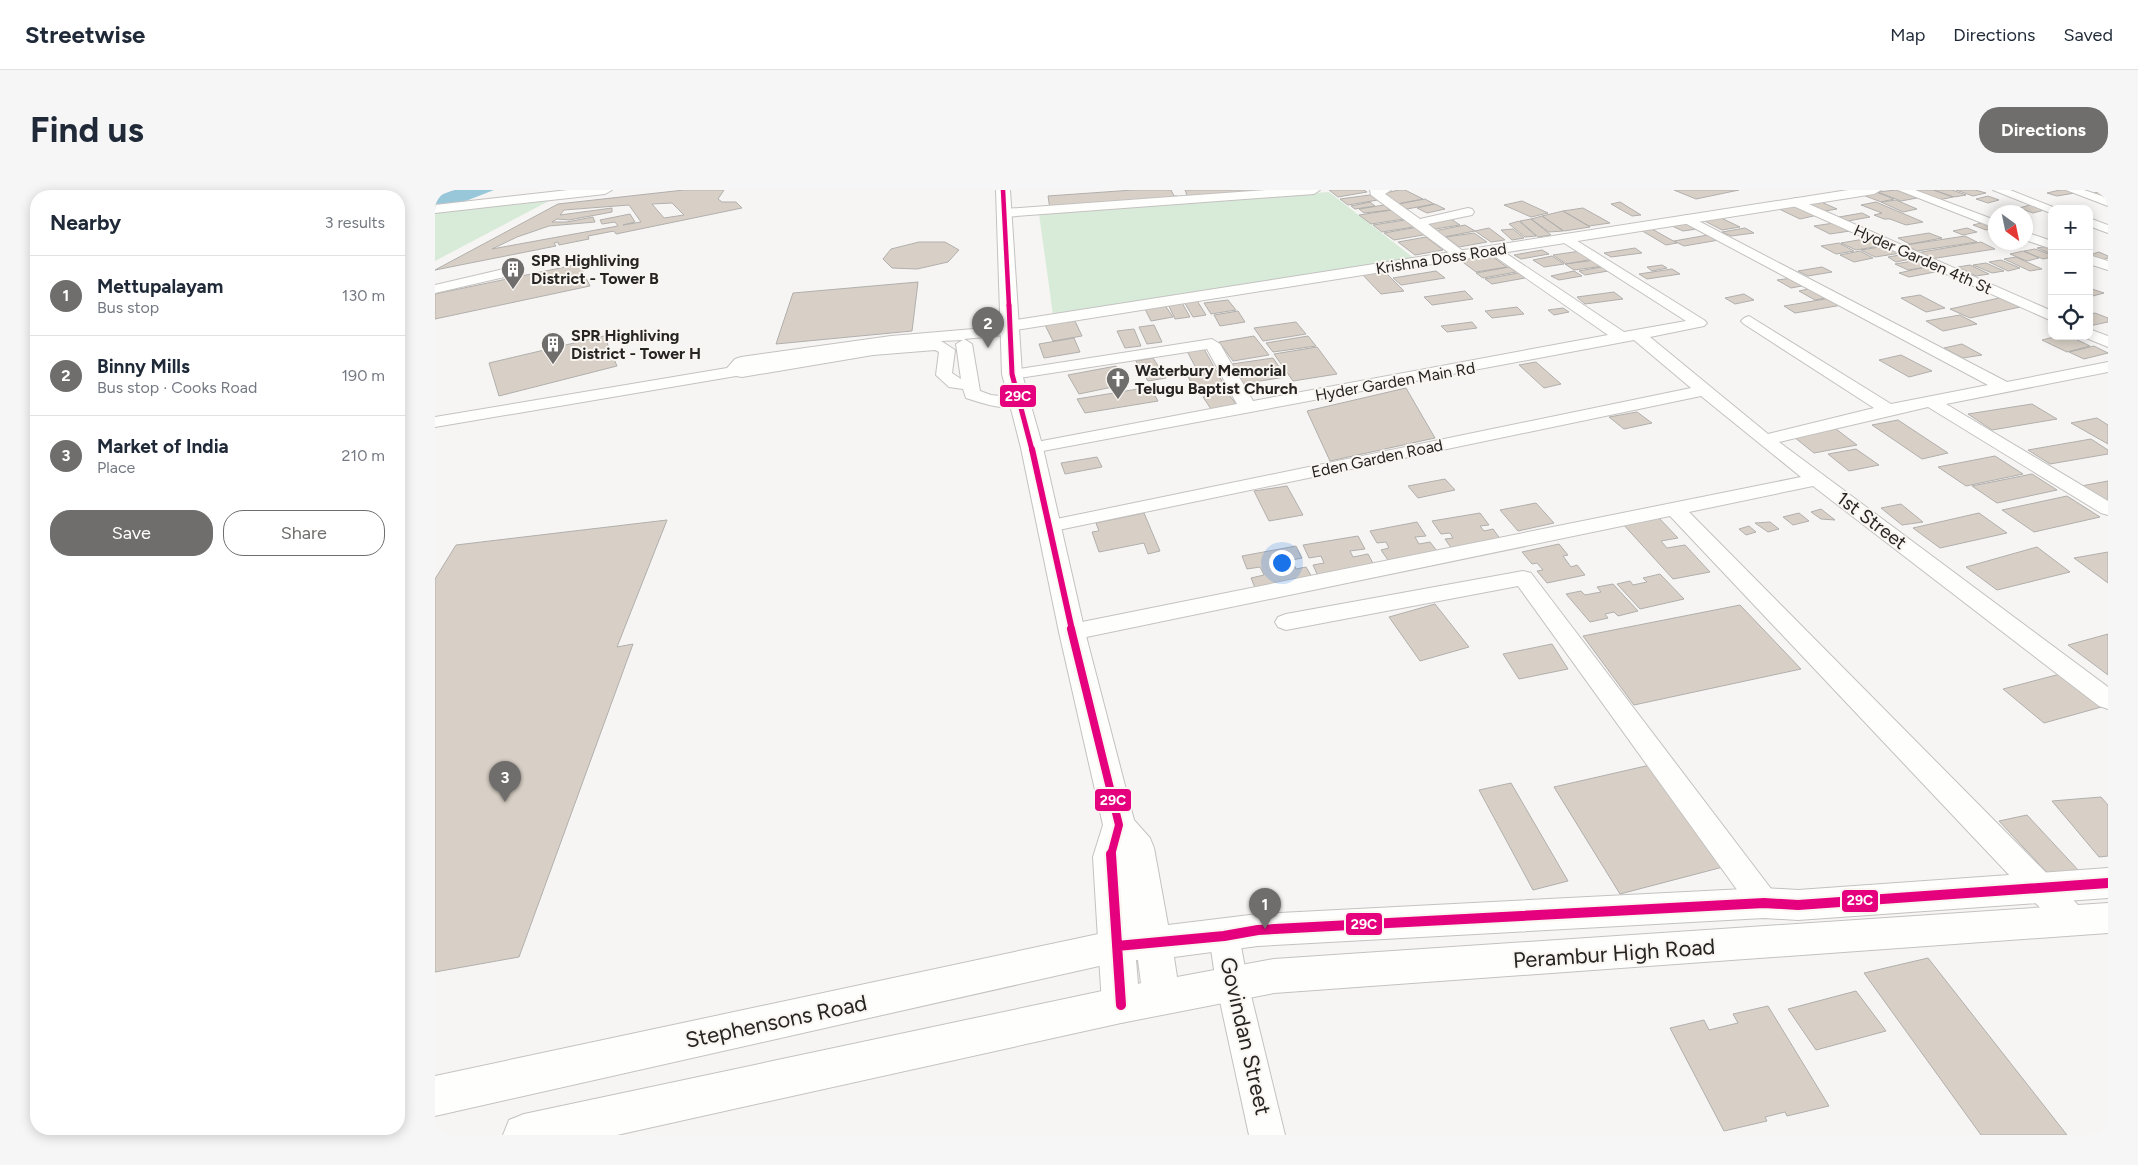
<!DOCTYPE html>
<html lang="en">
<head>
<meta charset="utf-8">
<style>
  :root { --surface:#fff; --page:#f6f6f7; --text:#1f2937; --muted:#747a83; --line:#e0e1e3; --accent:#706e6c }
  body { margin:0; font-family:Figtree,sans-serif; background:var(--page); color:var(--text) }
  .controls { position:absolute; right:15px; top:15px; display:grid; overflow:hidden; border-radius:10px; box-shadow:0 2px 12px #0003 }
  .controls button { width:45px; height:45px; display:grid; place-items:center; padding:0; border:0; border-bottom:1px solid var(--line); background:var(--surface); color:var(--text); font:25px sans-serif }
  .compass { position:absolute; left:1553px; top:15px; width:45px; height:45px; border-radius:50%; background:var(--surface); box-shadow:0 2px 12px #0003; rotate:147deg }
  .you { position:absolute; left:846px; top:372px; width:18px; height:18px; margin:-12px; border:4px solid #fff; border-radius:50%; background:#1a73e8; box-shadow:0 0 0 8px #1a73e833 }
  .badge { display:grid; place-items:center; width:32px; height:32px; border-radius:50%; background:var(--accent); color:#fff; font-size:16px; font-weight:700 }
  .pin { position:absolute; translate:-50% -41px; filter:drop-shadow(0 1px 2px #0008) }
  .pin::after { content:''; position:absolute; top:26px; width:18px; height:15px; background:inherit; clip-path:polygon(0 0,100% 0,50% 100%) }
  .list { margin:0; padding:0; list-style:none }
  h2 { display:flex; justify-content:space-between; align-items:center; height:65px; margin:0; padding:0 20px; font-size:21px }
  h2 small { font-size:16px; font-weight:400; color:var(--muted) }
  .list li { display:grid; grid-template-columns:32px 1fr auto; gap:15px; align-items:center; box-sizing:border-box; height:80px; padding:0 20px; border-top:1px solid var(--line) }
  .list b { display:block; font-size:19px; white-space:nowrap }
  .list p { margin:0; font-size:16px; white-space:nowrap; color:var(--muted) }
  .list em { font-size:16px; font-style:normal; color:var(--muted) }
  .actions { display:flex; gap:10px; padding:15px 20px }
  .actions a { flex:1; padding:11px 0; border:1px solid var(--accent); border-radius:20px; text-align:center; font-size:18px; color:var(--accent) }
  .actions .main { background:var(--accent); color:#fff }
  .icon { flex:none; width:28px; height:28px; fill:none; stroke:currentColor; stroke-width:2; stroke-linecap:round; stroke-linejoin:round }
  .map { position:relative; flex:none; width:1673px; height:945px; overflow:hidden; border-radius:20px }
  header { display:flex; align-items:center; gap:30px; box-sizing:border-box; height:70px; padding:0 25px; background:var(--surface); border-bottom:1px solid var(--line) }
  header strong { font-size:24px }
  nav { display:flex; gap:28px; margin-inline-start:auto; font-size:18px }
  .intro { display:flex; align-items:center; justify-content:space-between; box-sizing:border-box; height:120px; padding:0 30px }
  h1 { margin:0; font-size:35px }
  .button { padding:12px 22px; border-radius:20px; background:var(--accent); color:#fff; font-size:18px; font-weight:700 }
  main { display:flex; gap:30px; padding:0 30px }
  aside { flex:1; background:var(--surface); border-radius:20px; box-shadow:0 2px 12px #0003 }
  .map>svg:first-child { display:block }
</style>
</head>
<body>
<header>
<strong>Streetwise</strong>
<nav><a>Map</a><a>Directions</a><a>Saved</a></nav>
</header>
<div class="intro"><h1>Find us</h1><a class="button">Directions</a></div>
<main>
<aside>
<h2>Nearby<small>3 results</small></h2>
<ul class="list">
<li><span class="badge">1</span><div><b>Mettupalayam</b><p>Bus stop</p></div><em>130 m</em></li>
<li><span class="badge">2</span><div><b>Binny Mills</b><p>Bus stop · Cooks Road</p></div><em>190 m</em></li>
<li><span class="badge">3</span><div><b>Market of India</b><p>Place</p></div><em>210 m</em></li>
</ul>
<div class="actions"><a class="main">Save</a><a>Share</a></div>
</aside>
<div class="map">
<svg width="1673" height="945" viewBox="0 0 1673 945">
  <rect width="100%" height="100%" fill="#f7f5f3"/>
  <path fill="#d8ebd9" d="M894,2L980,69L618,125L604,24Z
    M114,11L0,71V23Z"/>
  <path fill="#99c7da" d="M19,0H59L0,23V7Z"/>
  <path fill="#d8d0c6" stroke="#b1afad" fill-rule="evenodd" d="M249,0H289L283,9L287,12H301L307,18L181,44L179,41L153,46L154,49L124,55L123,52L119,53L121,56L0,80L123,14ZM237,13L249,25L229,28L217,14ZM194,15L206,32L188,35L200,32L195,24L165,30L167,34L180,32L183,36L57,59L82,47L114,36L160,32L158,27L132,32H117L122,29L134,30L177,22V18L125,25L129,20Z
    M698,0H736L739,6H742L743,9L615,19L613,6Z
    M750,0H866L753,8Z
    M894,0H929L932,2L903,7Z
    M964,0H970L988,9L962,14L946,4Z
    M1239,0H1304L1261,9Z
    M1461,0L1482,8L1466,11L1443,2Z
    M1475,0H1498L1518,7L1503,10Z
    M1499,0H1517L1531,5L1519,7Z
    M1521,0H1540L1551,3L1538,6Z
    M1625,0H1632L1640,3L1622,6L1612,3Z
    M1673,0V6L1665,8L1654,4Z
    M1441,2L1459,9L1446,12L1428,5Z
    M935,5L943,10L913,15L905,9Z
    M1553,6L1564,10L1553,13L1541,9Z
    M990,9L999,14L972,19L963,14Z
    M1461,10L1482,19L1468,22L1446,12Z
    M1087,11L1113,23L1096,27L1069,15Z
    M1384,11L1402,19L1390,21L1372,13Z
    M935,12L940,16L920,19L916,16Z
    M1185,12L1206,25L1197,26L1176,14Z
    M1441,12L1488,32L1471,35L1455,29H1449L1439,25L1447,23L1426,15Z
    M1000,14L1010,19L992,23L982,18Z
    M1358,14L1383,25L1365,29L1340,17Z
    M1599,14L1613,19L1598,23L1584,18Z
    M949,15L955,20L929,23L924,19Z
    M1148,18L1175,33L1154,36L1128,21Z
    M957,20L969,29L936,34L924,25Z
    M1128,21L1155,37L1129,41L1107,26Z
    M1427,23L1435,27L1413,31L1404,27Z
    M1107,26L1128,41L1114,42L1096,29Z
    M1282,26L1305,37L1287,40L1264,28Z
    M1016,29L1025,35L1000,39L992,33Z
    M1096,29L1116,45L1103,47L1085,31Z
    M970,30L978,37L947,42L938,35Z
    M1084,31L1101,46L1090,47L1074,34Z
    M1550,32L1560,38L1551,40L1538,35Z
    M1251,33L1262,39L1248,41L1237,36Z
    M1399,33L1415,41L1395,44L1379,36Z
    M1030,35L1040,41L1009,47L999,41Z
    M983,37L994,44L959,50L949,43Z
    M1054,38L1070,50L1056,52L1040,41Z
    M1215,38L1242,53L1231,55L1204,39Z
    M1310,38L1319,43L1296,46L1287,42Z
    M1532,38L1542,42L1528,45L1518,41Z
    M1078,39L1089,48L1077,50L1066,40Z
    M1039,43L1052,52L1024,57L1011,47Z
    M1494,43L1507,48L1475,54L1463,48Z
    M1273,45L1284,50L1249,56L1239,51Z
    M1530,46L1542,52L1482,61L1470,55Z
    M991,47L1008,60L980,65L963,52Z
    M1435,48L1451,55L1421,60L1406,53Z
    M484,52H510L524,60L513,72L482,79L457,78L448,69L456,59Z
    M1546,52L1560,59L1495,69L1481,63Z
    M1404,53L1419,61L1401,64L1386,56Z
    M1451,56L1466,63L1440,67L1426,60Z
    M1613,56L1617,57V64L1602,58Z
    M1200,58L1207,63L1176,67L1169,63Z
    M1600,59L1617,65V67L1608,69L1589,61Z
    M1107,60L1114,64L1086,69L1079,65Z
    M1146,61L1159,69L1131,74L1118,65Z
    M1425,61L1438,68L1419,72L1405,65Z
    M1588,61L1604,68L1592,71L1575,64Z
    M1051,62L1072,77L1041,82L1021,67Z
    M1664,62L1673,66V68L1663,71L1654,68V65Z
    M1471,64L1480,68L1461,72L1453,67Z
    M1117,66L1129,74L1109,77L1098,70Z
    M1581,67L1607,79L1595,81L1569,69Z
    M1160,70L1169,76L1139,80L1130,74Z
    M1566,70L1585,78L1573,81L1554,72Z
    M1478,71L1492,77L1473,80L1460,74Z
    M1551,73L1569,81L1557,83L1538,75Z
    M144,74L155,96L0,129V104Z
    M1227,75L1232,78L1217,81L1212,77Z
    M1535,75L1554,84L1541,86L1523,77Z
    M1172,76L1179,80L1150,85L1144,81Z
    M1495,76L1505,81L1474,87L1464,83Z
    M1074,77L1081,82L1048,88L1041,83Z
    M1387,77L1397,82L1373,86L1363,81Z
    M947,79L969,101L946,104L925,82Z
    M1237,79L1245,84L1212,89L1204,84Z
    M1001,81L1010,88L966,95L958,88Z
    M1139,81L1147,86L1124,90L1116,86Z
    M1083,83L1090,88L1057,94L1050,89Z
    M1358,88L1372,95L1356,98L1342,90Z
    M483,92L477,141L341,154L358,103Z
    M1378,98L1395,107L1380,110L1364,101Z
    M1654,98L1669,103L1654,107Z
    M1030,101L1038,109L997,115L989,107Z
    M1179,102L1188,109L1150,114L1142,107Z
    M1309,104L1319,110L1300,114L1290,108Z
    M1485,105L1510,118L1491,122L1466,108Z
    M1396,108L1407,115L1360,123L1349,116Z
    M1564,108L1585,117L1535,128L1515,119Z
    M761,109L771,125L758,127L748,110Z
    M793,110L801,120L776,124L769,113Z
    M746,111L755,127L740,129L732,112Z
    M729,114L738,127L716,131L709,117Z
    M1082,117L1089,124L1057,128L1050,121Z
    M1128,118L1134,122L1119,125L1113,120Z
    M803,121L810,132L785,136L779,125Z
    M1660,123L1673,128V132L1654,136V125Z
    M1525,125L1542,134L1508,141L1491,131Z
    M640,131L647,146L618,151L610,135Z
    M861,132L871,144L828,151L819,138Z
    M1037,132L1042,138L1012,142L1006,136Z
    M719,135L727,152L712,154L704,137Z
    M699,139L706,156L690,158L682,141Z
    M169,146L182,176L64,206L54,173Z
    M819,146L834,165L798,171L784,152Z
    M873,146L881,156L838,162L831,153Z
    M1623,146H1634L1655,156L1632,162L1607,150Z
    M639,148L645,162L609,168L604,154Z
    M1527,154L1547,165L1528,168L1509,158Z
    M1659,156L1673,163L1649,169L1634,162Z
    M882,157L902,184L858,191L839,164Z
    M769,159L792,200L762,204L751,183L763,182L752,161Z
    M1466,165L1497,181L1474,187L1444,170Z
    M718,168L731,188L713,191L701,171Z
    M838,168L845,178L804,184L797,174Z
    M1101,172L1126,194L1109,198L1084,175Z
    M681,176L692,194L644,204L633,185Z
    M845,179L850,187L807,194L802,186Z
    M715,197L723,211L650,223L642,209Z
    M971,198L1000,248L895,271L872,221Z
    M792,202L803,217L778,222L768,207Z
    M1597,214L1622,229L1557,240L1533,224Z
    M1202,222L1217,233L1189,239L1174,227Z
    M1662,228L1673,235V254L1636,233Z
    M1463,230L1513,263L1487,269L1437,235Z
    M1401,239L1422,255L1379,263L1359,247Z
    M1656,249L1673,260V264L1615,274L1593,260Z
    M1421,259L1444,275L1414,281L1393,264Z
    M1560,266L1588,284L1531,296L1503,277Z
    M662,267L667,277L630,284L626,273Z
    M1597,284L1622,300L1562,313L1537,296Z
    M1010,289L1020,300L983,308L973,296Z
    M1673,291V312L1646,296Z
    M852,296L868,325L834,331L819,301Z
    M1632,306L1665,327L1599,342L1567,320Z
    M1101,313L1119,333L1083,341L1065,320Z
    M1466,314L1488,332L1467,335L1446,318Z
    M1386,319L1400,330L1386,329L1376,322Z
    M709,323L725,361L713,364L709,353L664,362L657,342L664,341L661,333Z
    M1045,323L1054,335L1045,336L1049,341L1058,339L1066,350L1017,359L1010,349L1018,348L1015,343L1006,344L997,331Z
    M1364,323L1374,331L1358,335L1348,327Z
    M1544,323L1572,343L1505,358L1478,338Z
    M1223,327L1243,348L1226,351L1232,358L1250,355L1275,382L1238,389L1187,333Z
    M232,330L182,457L198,454L84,767L0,782V389L21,355Z
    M982,332L991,346L980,347L984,354L995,352L1002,361L953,370L946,360L954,358L951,352L942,353L935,341Z
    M1335,332L1344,339L1333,342L1320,333Z
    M1314,336L1321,342L1311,345L1304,339Z
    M923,346L930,359L915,361L918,367L933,364L940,377L883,386L878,375L889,373L886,366L874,368L868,355Z
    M1124,354L1133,365L1128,366L1136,377L1142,375L1150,385L1112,393L1102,381L1108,380L1102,373L1097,374L1087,362Z
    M861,356L867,368L857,370L861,379L871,377L878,389L821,400L816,388L829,385L825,377L812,379L807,366Z
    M1602,357L1635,382L1562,400L1531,377Z
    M1673,362V393L1639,368Z
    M1225,384L1249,409L1205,419L1182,394L1195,391L1198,395L1212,392L1208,388Z
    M1178,394L1203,421L1183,426L1179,422L1170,424L1173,428L1155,432L1131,404L1146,401L1150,405L1166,402L1162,397Z
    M1000,414L1034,457L985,471L954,427Z
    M1305,415L1366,479L1199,515L1148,446Z
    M1673,444V485L1633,455Z
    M1117,454L1133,479L1084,489L1068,464Z
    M1629,483L1670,516L1609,533L1568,499Z
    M1215,575L1288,677L1185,704L1119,597Z
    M1076,593L1133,691L1098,700L1044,600Z
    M1666,607L1673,615V666L1664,667L1617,611Z
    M1592,625L1645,682L1616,687L1564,631Z
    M1493,768L1632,945H1546L1429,783Z
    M1421,801L1451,841L1381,860L1353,819Z
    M1333,816L1394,916L1352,926L1350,922L1330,927L1332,931L1289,941L1235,838L1269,830L1274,840L1303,833L1298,824Z"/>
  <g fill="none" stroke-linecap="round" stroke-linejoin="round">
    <g stroke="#c4c2c0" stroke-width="2">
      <path id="minor" d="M831,0H885L879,4L569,27L563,23L569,19Z
        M935,0H956L950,4L985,29L1033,18L1037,19L1039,22L1037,25L993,34L1033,65L1026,69L1021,68L936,5Z
        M1463,0H1480L1560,30V38Z
        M1558,0H1575L1623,19H1617V23L1613,22Z
        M1631,0H1649L1673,8V16Z
        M1360,8L1617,121V131L1356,15L1354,12Z
        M1252,25L1572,192L1673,172V182L1511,214L1673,311V325L1666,323L1493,217L1344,252L1673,497V519L1664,516L1378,296L1254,322L1649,721L1653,731L1649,741L1638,744L1627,741L1235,326L637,450L629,447L626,442L629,437L637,434L1366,287L1266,206L614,342L607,340L604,336L607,332L1256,198L1199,150L597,263L591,262L588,258L591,254L802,214L772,159L577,189L571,187L569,184L571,181L777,149L785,154L818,211L1173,145L1055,63L1053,60L1055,57L1060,56L1189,142L1251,131L1126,51L1125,48L1126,45L1131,44L1269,130L1272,133L1269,136L1215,147L1333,244L1439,218L1309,134L1306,131L1309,128L1314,126L1456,214L1553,195L1248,32L1246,29L1248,26Z
        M1654,28L1673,35V43L1654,36Z
        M1590,42L1617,51V59L1590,50Z
        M1654,65L1673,71V80L1654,74Z
        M73,78L80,82L78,85L0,103V95Z
        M574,136L579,138L582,141L579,144L529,149L537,154L545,201L556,205L591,209L594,213L591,217C572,221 549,214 531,208L528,199L514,197L501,185L504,162L500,160L438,165L307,187L301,186L0,237V227L292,178L300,169L306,167L456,146ZM528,150L521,154L526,189L517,183L520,160L506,151Z
        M1654,139L1673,146V157L1649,147L1654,146Z
        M1088,381L1096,383L1340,704L1344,713L1340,722L1329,726L1318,722L1083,396L851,440L843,437L840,432L843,427L851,424Z
        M789,732L800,736L804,746L813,793L850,945H814L781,793L774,746L778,736Z"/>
    </g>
    <g stroke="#c4c2c0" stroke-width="2">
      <path id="tertiary" d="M133,0H177L170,4L0,23V15Z
        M1413,0H1446L1439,4L574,141L568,140L565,136L568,132L574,131Z"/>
    </g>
    <g stroke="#c4c2c0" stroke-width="2">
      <path id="secondary" d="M682,740L695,745L700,756L695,767L682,772L0,926V886Z
        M686,797L699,802L705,815L699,828L686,833L182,945H68L74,930L89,924Z"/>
    </g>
    <g stroke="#c4c2c0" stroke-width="2">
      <path id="primary" d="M561,0H575L587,184L608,258L650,442L699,630L715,648L719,658L733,735L823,724L1329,698L1363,700L1673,678V708L1363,730L1329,728L823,756L739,767L742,787L839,769L1673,713V743L839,803L686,833L673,828L667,815L658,667L668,635L624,442L586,258L567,184ZM701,770H703L706,793L703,794Z"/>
    </g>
    <use href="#minor" fill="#fefefd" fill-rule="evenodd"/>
    <use href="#tertiary" fill="#fefefd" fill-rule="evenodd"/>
    <use href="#secondary" fill="#fefefd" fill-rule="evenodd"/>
    <use href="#primary" fill="#fefefd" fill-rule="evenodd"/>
    <g stroke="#f9f5f1" stroke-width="6">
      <path id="bus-1-far4" d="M568,0L574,116"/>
    </g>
    <g stroke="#f9f5f1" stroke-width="8">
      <path id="bus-1-far3" d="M574,115L577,184L597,260"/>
    </g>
    <g stroke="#f9f5f1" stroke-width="9">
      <path id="bus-1-far2" d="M597,259L637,440"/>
    </g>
    <g stroke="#f9f5f1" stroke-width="12">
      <path id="bus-1-far1" d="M636,439L684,635L676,665"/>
    </g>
    <g stroke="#f9f5f1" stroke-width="14">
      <path id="bus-1" d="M676,664L686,815
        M682,756L789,746L823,740L1329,713L1363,715L1673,693"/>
    </g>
    <use href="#bus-1-far4" stroke="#e5007d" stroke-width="4.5"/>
    <use href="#bus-1-far3" stroke="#e5007d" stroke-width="5"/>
    <use href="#bus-1-far2" stroke="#e5007d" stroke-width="6"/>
    <use href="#bus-1-far1" stroke="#e5007d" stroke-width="8"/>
    <use href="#bus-1" stroke="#e5007d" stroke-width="10"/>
  </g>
  <defs>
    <g id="building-pin" transform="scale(1.25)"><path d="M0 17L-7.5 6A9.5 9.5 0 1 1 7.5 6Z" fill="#706e6c" stroke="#f9f5f1"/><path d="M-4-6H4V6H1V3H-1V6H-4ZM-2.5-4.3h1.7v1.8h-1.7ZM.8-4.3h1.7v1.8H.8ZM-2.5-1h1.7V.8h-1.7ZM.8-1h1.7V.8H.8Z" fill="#fff"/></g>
    <g id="church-pin" transform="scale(1.25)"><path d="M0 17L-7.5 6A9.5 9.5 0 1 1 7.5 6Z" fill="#706e6c" stroke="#f9f5f1"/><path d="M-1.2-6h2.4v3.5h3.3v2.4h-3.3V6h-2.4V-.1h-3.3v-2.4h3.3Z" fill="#fff"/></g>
  </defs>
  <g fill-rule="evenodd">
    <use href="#building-pin" x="78" y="79"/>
    <use href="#building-pin" x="118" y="154"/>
    <use href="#church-pin" x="683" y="189"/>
  </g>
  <g text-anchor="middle" stroke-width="4" stroke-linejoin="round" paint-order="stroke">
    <g font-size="16" fill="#272524" stroke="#f9f5f1">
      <text transform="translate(1006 68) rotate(-9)" y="6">Krishna Doss Road</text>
      <text transform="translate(1488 69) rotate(24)" y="6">Hyder Garden 4th St</text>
      <text transform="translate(960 191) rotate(-10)" y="6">Hyder Garden Main Rd</text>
      <text transform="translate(942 268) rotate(-12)" y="6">Eden Garden Road</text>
    </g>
    <g font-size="16" font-weight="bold" fill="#272524" stroke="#f9f5f1" text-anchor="start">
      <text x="96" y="76">SPR Highliving<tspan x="96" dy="18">District - Tower B</tspan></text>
      <text x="136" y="151">SPR Highliving<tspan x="136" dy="18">District - Tower H</tspan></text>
      <text x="700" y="186">Waterbury Memorial<tspan x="700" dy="18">Telugu Baptist Church</tspan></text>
    </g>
    <g font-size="19" fill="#272524" stroke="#f9f5f1">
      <text transform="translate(1437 330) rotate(37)" y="7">1st Street</text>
    </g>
    <g font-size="22" fill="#272524" stroke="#f9f5f1">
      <text transform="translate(1179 763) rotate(-4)" y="8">Perambur High Road</text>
      <text transform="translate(341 831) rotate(-12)" y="8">Stephensons Road</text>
      <text transform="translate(811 846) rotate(77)" y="8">Govindan Street</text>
    </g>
  </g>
  <g stroke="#f9f5f1" stroke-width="2">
    <rect x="564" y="194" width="38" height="24" rx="5" fill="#e5007d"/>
    <rect x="659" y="598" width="38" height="24" rx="5" fill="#e5007d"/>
    <rect x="1406" y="699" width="38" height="24" rx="5" fill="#e5007d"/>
    <rect x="910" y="722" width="38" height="24" rx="5" fill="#e5007d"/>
  </g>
  <g font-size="14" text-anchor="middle" font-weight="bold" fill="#fff">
    <text x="583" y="211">29C</text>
    <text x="678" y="615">29C</text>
    <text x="1425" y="715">29C</text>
    <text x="929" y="739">29C</text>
  </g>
</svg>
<div class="controls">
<button>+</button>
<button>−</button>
<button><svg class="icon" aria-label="locate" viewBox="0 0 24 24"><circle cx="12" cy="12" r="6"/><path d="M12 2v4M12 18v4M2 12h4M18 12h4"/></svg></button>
</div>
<svg class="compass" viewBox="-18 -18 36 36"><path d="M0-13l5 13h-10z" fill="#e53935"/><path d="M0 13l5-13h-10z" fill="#747a83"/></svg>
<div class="you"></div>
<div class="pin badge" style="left:830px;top:739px">1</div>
<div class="pin badge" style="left:553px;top:158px">2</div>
<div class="pin badge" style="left:70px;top:612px">3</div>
</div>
</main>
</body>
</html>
